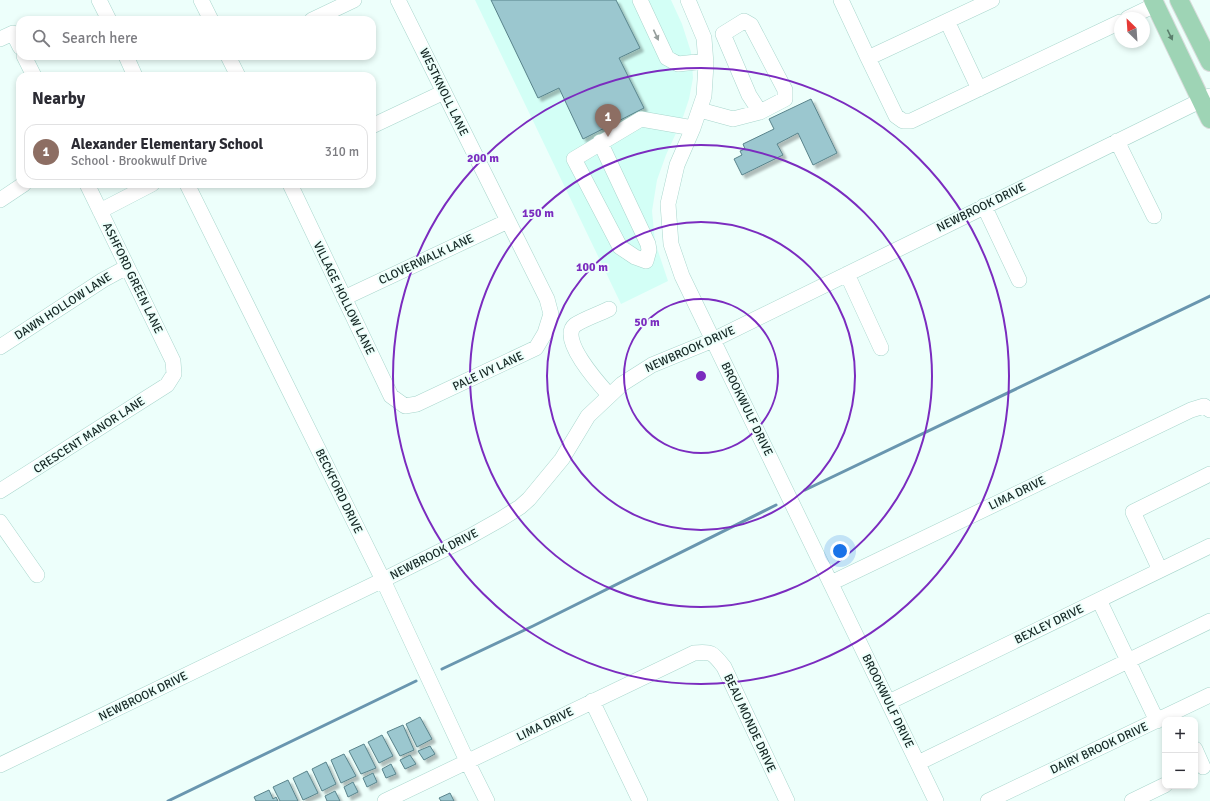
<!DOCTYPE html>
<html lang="en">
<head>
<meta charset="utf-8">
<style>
  :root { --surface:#fff; --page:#f2f2f3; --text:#2b2b33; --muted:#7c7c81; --line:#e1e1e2; --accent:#913eac }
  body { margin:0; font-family:Signika,sans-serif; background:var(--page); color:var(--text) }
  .controls { position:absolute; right:12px; bottom:12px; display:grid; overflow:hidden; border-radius:8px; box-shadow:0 2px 6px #0003 }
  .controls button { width:36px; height:36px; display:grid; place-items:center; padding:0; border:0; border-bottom:1px solid var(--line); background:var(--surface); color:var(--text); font:20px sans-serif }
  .compass { position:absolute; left:1114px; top:12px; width:36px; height:36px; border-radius:50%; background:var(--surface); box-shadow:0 2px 6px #0003; rotate:335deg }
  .you { position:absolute; left:840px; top:551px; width:14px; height:14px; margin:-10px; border:3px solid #fff; border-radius:50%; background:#1a73e8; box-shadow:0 0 0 6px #1a73e833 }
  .badge { display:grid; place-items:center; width:26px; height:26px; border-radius:50%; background:var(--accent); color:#fff; font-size:13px; font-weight:700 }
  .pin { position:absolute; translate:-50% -33px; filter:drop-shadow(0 1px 2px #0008) }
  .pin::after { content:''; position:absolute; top:21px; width:14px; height:12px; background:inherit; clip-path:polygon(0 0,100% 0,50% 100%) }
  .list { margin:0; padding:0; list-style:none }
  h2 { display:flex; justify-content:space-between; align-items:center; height:52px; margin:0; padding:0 16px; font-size:17px }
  h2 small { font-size:13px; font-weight:400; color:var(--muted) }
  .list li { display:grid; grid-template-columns:26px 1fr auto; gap:12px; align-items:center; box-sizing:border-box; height:56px; margin:0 8px 8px; padding:0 8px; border:1px solid var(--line); border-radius:12px }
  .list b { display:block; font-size:15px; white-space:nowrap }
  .list p { margin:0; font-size:13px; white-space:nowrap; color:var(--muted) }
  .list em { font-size:13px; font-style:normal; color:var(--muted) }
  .icon { flex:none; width:22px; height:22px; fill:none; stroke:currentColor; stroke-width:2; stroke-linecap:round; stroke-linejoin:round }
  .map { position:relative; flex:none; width:1210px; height:801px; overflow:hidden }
  .search { position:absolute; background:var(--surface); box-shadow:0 2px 6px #0003; left:16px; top:16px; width:360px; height:44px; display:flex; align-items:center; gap:10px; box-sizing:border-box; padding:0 14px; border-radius:12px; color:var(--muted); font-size:15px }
  .panel { position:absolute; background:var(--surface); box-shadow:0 2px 6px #0003; left:16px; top:72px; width:360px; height:116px; border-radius:12px }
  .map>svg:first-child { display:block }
</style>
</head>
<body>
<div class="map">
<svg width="1210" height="801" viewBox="0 0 1210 801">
  <defs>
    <filter id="shadow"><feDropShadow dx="3.5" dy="3.5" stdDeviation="1" flood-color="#0004"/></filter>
  </defs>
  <rect width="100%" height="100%" fill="#edfffb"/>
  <path fill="#d3fff6" d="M475,0H671L682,24L691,52L693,78L689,99L682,120L666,155L657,180L652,211L655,242L668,281L621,304Z"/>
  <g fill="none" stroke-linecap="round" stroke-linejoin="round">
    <path stroke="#6996af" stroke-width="3" d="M805,490L1210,296
      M442,669L533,626L776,505
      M168,801L416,681"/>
  </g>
  <path fill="#9bc7cf" stroke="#59838b" filter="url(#shadow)" d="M491,0H616L640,48L619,58L644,108L583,139L559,88L538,98Z
    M811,99L837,153L813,165L798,133L777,144L783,155L742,175L734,159L742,155L740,151L745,149L743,144L774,129L769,119Z
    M420,717L432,739L417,747L406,724Z
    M403,725L414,750L400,756L387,732Z
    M382,735L393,756L379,763L368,742Z
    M364,744L376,768L361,774L349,751Z
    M430,746L435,754L424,760L418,751Z
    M344,754L356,776L341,783L331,760Z
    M410,755L416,764L405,769L400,760Z
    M326,762L336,784L322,791L312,769Z
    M391,764L396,774L386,778L382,769Z
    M307,771L318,793L303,800L293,778Z
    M373,773L377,782L367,787L363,778Z
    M288,780L298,801H280L273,787Z
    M353,782L358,792L348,797L344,787Z
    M269,790L273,799L276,797L278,801H256L254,797Z
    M335,791L340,801H327L325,796Z
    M450,793L454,801H441L439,798Z"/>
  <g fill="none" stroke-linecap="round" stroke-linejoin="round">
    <g stroke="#a9d6cd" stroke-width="16">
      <path id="minor" d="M99,0L109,20
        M201,0L211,20
        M640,0L667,58L678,64L706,61
        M688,0L704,38L706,64L704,96L693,128L677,165L668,204L671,244L682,276L936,801
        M841,0L868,58L992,0
        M1128,18L1155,5
        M312,20L354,0
        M744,21L751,25L785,90V99L760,112L749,95L723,34Z
        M947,21L979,89
        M0,39L13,33L20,47
        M24,56L34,76
        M126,56L135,76
        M228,56L238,76
        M868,58L896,116L903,121H911L1120,22
        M700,110L733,119L760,112
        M372,126L444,92
        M1117,141L1154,216
        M600,142L648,244L649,250L646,261L635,257L620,247L574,159L641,119L693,128
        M187,184L383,580L467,761L487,801
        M290,184L391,396L405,406L417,404L536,348L545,333L551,314L547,299L398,0
        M0,200L24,184
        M984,206L1019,280
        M100,211L152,184
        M847,274L881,348
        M344,298L508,221
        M609,309C599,314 584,319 575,325C558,339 600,385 609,395
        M0,347L103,280L127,267
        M0,491L167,385L174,374L173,361L87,184
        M0,522L37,575
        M1160,570L1133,512L1210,474
        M831,583L1191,410L1204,406L1210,410
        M1099,600L1157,721
        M592,701L640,801
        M889,702L1210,546
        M1195,749L1203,767
        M918,763L1210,621
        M0,765L383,580L469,537L501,519L520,507L529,499L562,459L588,416L622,384L652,365L713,340L1210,96
        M385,801L694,653C712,651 713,653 724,667L787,801
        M988,801L1210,695
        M1132,801L1165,785"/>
    </g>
    <g stroke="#dadcdc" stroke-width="20">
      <path id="major" d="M1153,0L1210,119
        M1179,0L1210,62"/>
    </g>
    <use href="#minor" stroke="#fff" stroke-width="15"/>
    <use href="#major" stroke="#9ed4b5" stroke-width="18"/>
  </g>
  <defs><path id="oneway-solid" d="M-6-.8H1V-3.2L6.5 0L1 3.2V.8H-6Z"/></defs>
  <use fill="#969e9c" href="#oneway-solid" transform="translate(656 35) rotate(65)"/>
  <use fill="#5a7e6c" href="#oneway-solid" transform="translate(1170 35) rotate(64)"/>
  <g fill="none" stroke="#7b2cbf" stroke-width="2">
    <circle cx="701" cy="376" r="77"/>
    <circle cx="701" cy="376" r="154"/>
    <circle cx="701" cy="376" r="231"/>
    <circle cx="701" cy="376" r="308"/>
  </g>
  <g text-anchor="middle" stroke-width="4" stroke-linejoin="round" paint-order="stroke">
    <g font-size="12" fill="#152724" stroke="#edfffb">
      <text transform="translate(444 92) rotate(64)" y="4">WESTKNOLL LANE</text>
      <text transform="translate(981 207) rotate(-26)" y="4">NEWBROOK DRIVE</text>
      <text transform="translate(426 259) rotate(-25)" y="4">CLOVERWALK LANE</text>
      <text transform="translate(133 278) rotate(64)" y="4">ASHFORD GREEN LANE</text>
      <text transform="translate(344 298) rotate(64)" y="4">VILLAGE HOLLOW LANE</text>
      <text transform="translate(63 306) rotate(-33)" y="4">DAWN HOLLOW LANE</text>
      <text transform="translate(690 349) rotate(-24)" y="4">NEWBROOK DRIVE</text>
      <text transform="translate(488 371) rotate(-25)" y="4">PALE IVY LANE</text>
      <text transform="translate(747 409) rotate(64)" y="4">BROOKWULF DRIVE</text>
      <text transform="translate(89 435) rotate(-33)" y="4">CRESCENT MANOR LANE</text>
      <text transform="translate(339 491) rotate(64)" y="4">BECKFORD DRIVE</text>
      <text transform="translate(1017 493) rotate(-26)" y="4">LIMA DRIVE</text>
      <text transform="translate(434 554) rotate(-27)" y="4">NEWBROOK DRIVE</text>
      <text transform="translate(1049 624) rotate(-26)" y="4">BEXLEY DRIVE</text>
      <text transform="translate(143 696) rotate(-26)" y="4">NEWBROOK DRIVE</text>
      <text transform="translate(888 701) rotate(64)" y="4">BROOKWULF DRIVE</text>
      <text transform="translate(750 723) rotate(65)" y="4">BEAU MONDE DRIVE</text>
      <text transform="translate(545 724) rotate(-26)" y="4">LIMA DRIVE</text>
      <text transform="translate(1099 748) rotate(-25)" y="4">DAIRY BROOK DRIVE</text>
    </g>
  </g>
  <circle cx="701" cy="376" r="6" fill="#7b2cbf" stroke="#edfffb" stroke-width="2"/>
  <g font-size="12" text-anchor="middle" font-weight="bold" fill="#7b2cbf" stroke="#edfffb" stroke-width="4" stroke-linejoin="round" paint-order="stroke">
    <text x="483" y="162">200 m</text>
    <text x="538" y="217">150 m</text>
    <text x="592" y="271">100 m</text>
    <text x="647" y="326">50 m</text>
  </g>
</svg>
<div class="controls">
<button>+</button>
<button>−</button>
</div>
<svg class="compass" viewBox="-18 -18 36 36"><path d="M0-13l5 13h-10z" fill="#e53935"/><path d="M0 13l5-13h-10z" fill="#7c7c81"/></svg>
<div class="you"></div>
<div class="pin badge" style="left:608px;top:137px;background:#8d6e63">1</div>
<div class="search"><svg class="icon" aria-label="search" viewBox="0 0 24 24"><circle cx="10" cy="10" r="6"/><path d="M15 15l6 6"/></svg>Search here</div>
<section class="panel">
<h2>Nearby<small></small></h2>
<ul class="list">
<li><span class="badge" style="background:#8d6e63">1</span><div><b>Alexander Elementary School</b><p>School · Brookwulf Drive</p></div><em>310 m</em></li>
</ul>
</section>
</div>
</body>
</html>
